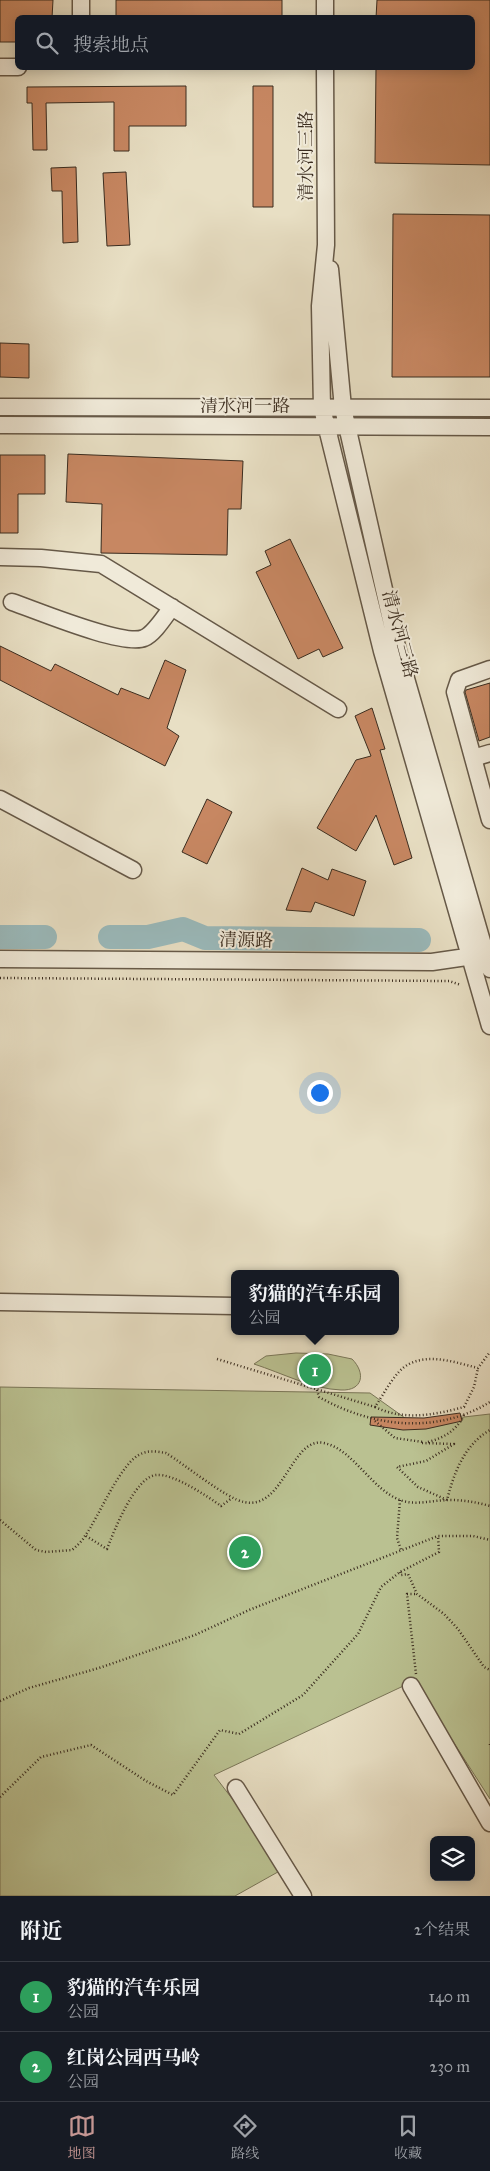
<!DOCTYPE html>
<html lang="zh">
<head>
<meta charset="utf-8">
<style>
  :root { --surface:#171b24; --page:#20242c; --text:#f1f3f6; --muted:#9ea1a6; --line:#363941; --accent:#c59692 }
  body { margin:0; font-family:"IM FELL Great Primer","Noto Serif SC",serif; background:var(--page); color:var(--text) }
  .controls { position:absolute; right:15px; bottom:15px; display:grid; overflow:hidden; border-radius:8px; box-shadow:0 2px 12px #0003 }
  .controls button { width:45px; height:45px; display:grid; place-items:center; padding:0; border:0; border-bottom:1px solid var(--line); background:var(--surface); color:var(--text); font:25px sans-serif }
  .you { position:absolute; left:319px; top:1092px; width:18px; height:18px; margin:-12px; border:4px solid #fff; border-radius:50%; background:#1a73e8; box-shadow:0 0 0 8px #1a73e833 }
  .badge { display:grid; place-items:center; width:32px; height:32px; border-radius:50%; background:var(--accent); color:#fff; font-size:16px; font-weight:700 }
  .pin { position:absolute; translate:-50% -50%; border:2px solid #fff; box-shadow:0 1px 5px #0006 }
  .popup { position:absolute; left:231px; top:1270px; width:168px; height:65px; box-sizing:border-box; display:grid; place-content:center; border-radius:8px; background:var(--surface); filter:drop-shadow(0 1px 4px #0005); font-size:16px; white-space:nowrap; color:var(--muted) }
  .popup b { font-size:19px; color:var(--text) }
  .popup::after { content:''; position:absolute; left:50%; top:100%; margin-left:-10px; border:10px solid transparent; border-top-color:var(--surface) }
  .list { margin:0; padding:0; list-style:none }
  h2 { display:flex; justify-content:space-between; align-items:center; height:65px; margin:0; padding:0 20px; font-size:21px }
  h2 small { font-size:16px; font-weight:400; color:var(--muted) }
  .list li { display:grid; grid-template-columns:32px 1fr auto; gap:15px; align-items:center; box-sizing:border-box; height:70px; padding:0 20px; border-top:1px solid var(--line) }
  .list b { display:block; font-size:19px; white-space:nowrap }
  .list p { margin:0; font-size:16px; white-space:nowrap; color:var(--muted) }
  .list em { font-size:16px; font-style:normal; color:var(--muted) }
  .icon { flex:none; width:28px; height:28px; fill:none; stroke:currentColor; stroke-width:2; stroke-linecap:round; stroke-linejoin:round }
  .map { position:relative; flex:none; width:490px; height:1896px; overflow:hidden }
  .search { position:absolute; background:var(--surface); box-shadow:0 2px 12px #0003; left:15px; right:15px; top:15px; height:55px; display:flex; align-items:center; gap:12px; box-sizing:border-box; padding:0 18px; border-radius:8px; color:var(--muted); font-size:19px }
  .sheet { height:205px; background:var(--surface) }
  nav { display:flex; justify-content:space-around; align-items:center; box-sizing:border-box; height:70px; border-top:1px solid var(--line); background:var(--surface); font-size:14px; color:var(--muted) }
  nav a { display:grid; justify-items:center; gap:2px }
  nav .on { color:var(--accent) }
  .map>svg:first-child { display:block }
</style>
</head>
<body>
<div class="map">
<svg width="490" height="1896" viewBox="0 0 490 1896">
  <rect width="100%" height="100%" fill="#e8dfc4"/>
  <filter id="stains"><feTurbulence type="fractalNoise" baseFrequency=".004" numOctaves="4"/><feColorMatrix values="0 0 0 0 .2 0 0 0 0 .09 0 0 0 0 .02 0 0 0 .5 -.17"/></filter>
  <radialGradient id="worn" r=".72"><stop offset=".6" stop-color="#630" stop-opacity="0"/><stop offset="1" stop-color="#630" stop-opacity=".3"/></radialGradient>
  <path fill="#bac191" stroke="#7a7658" d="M296,1353L328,1354L352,1359C366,1373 363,1391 341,1390C312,1389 282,1373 254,1364L266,1356Z
    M0,1387L370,1393L412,1423L490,1414V1799L414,1681L214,1775L285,1868L235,1896H0Z"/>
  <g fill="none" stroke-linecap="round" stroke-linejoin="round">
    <path stroke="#9ababc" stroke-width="24" d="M0,937H45
      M110,937H148L183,929L205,938L419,940"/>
  </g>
  <path fill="#c78762" stroke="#3a2c1f" d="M0,0H53L52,18H18V42H0Z
    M116,0H282V18H116Z
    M377,0H490V165L375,163L376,68H472V18H376Z
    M186,86V126H129V151H114V102L46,103L47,150H33L32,103H27V87Z
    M253,86H273V207H253Z
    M76,167L78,242L63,243L62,191H52L51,168Z
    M126,172L130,245L107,246L103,173Z
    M393,214L490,215V377H392Z
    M0,343L29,344V378L0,377Z
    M68,454L243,461L241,509H228L227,555L101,553L102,504L66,502Z
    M0,455H45V494H18V533H0Z
    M290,539L343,648L323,657L319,649L298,659L256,572L271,565L265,551Z
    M0,646L51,671L55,664L118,695L121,688L149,699L165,660L186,670L167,728L179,736L165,766L0,680Z
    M490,683V737L479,741L465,692L466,690Z
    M372,708L385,749L380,750L412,858L394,865L376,815L356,851L317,828L356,760L371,756L355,716Z
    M207,799L232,812L207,864L182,852Z
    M302,868L328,880L332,869L366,881L354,916L315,902L311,912L286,910Z
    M460,1413L462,1421L426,1429L403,1430L370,1425L371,1417L424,1418Z"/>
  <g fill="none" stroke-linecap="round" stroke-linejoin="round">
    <g stroke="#665948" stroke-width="19">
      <path id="minor" d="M325,0V18
        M81,18V0
        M0,67H18
        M325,68L326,245L320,306L322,408L382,651L490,1026
        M330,269L343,408L398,651L490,969
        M0,407L490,408
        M0,425L490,427
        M0,557L41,558L101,564L338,709
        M12,602C36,610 123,647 144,638C154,634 165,616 172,607
        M490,669L459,680L455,692L490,820
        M473,758L490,753
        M0,799L133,870
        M0,959L432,962L480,955
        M0,1302L235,1306
        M411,1686L490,1823
        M236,1788L303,1896"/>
    </g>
    <path stroke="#3a2c1f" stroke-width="2.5" stroke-dasharray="1 2.5" stroke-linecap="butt" d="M0,978L449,981L461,985
      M217,1359L375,1407C384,1394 395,1371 409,1364C431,1353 457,1363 478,1368L490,1352
      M317,1390L319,1397C372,1427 436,1435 490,1402
      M375,1407C404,1421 434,1415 464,1407L474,1387L478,1368
      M375,1421L395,1438L423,1442
      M428,1442C444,1438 457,1430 464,1415
      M422,1443L454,1444L426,1461L397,1467L418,1487L447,1500C454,1473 464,1445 490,1430
      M400,1500L397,1538L401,1550
      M0,1520L36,1550L46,1552L72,1550C77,1546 82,1541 85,1536C99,1517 121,1460 143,1453C151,1450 159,1452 166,1453C184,1464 227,1499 244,1502C284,1511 291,1436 324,1443C353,1449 371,1489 400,1500C416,1506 432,1500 449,1500C463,1500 476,1502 490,1506
      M86,1536L107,1549C114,1531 135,1477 156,1475C173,1473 207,1496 221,1506L232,1498
      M400,1572L401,1575L408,1574L417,1594L444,1614L458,1629L484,1667L490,1670
      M416,1674L407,1594H417
      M0,1701L29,1688L99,1668L195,1635L249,1610L438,1536H473L490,1540
      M490,1744V1746
      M0,1797L41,1757L91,1745L146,1781L173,1795L220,1730L239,1734L303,1695L358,1634L381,1587L400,1572L439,1552L438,1536"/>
    <use href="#minor" stroke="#f0ead9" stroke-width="16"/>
  </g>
  <g text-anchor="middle" stroke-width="4" stroke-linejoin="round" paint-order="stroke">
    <g font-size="18" fill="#3a2c1f" stroke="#f0ead9">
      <text transform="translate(306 156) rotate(-90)" y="6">清水河三路</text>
      <text x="245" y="412">清水河一路</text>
      <text transform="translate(400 634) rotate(75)" y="6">清水河三路</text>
      <text transform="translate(246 940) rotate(1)" y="6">清源路</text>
    </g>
  </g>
  <rect width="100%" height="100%" filter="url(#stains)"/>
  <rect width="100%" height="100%" fill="url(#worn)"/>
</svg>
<div class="controls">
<button><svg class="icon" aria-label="layers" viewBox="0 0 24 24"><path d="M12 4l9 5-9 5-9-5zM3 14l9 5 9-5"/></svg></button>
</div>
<div class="you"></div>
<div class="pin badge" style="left:315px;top:1370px;background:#2e9e5b">1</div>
<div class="popup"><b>豹猫的汽车乐园</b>公园</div>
<div class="pin badge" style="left:245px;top:1552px;background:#2e9e5b">2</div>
<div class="search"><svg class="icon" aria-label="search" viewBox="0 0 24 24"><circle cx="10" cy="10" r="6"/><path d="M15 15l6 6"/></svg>搜索地点</div>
</div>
<section class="sheet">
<h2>附近<small>2个结果</small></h2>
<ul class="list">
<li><span class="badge" style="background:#2e9e5b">1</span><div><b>豹猫的汽车乐园</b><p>公园</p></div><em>140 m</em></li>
<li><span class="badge" style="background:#2e9e5b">2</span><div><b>红岗公园西马岭</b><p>公园</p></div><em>230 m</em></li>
</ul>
</section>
<nav>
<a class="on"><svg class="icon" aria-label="map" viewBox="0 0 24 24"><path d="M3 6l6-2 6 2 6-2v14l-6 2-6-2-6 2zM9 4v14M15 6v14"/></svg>地图</a>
<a><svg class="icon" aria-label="directions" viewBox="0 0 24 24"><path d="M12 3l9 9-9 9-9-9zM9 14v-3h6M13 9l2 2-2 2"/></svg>路线</a>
<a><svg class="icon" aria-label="saved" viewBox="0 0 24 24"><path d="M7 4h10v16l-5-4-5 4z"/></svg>收藏</a>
</nav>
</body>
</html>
